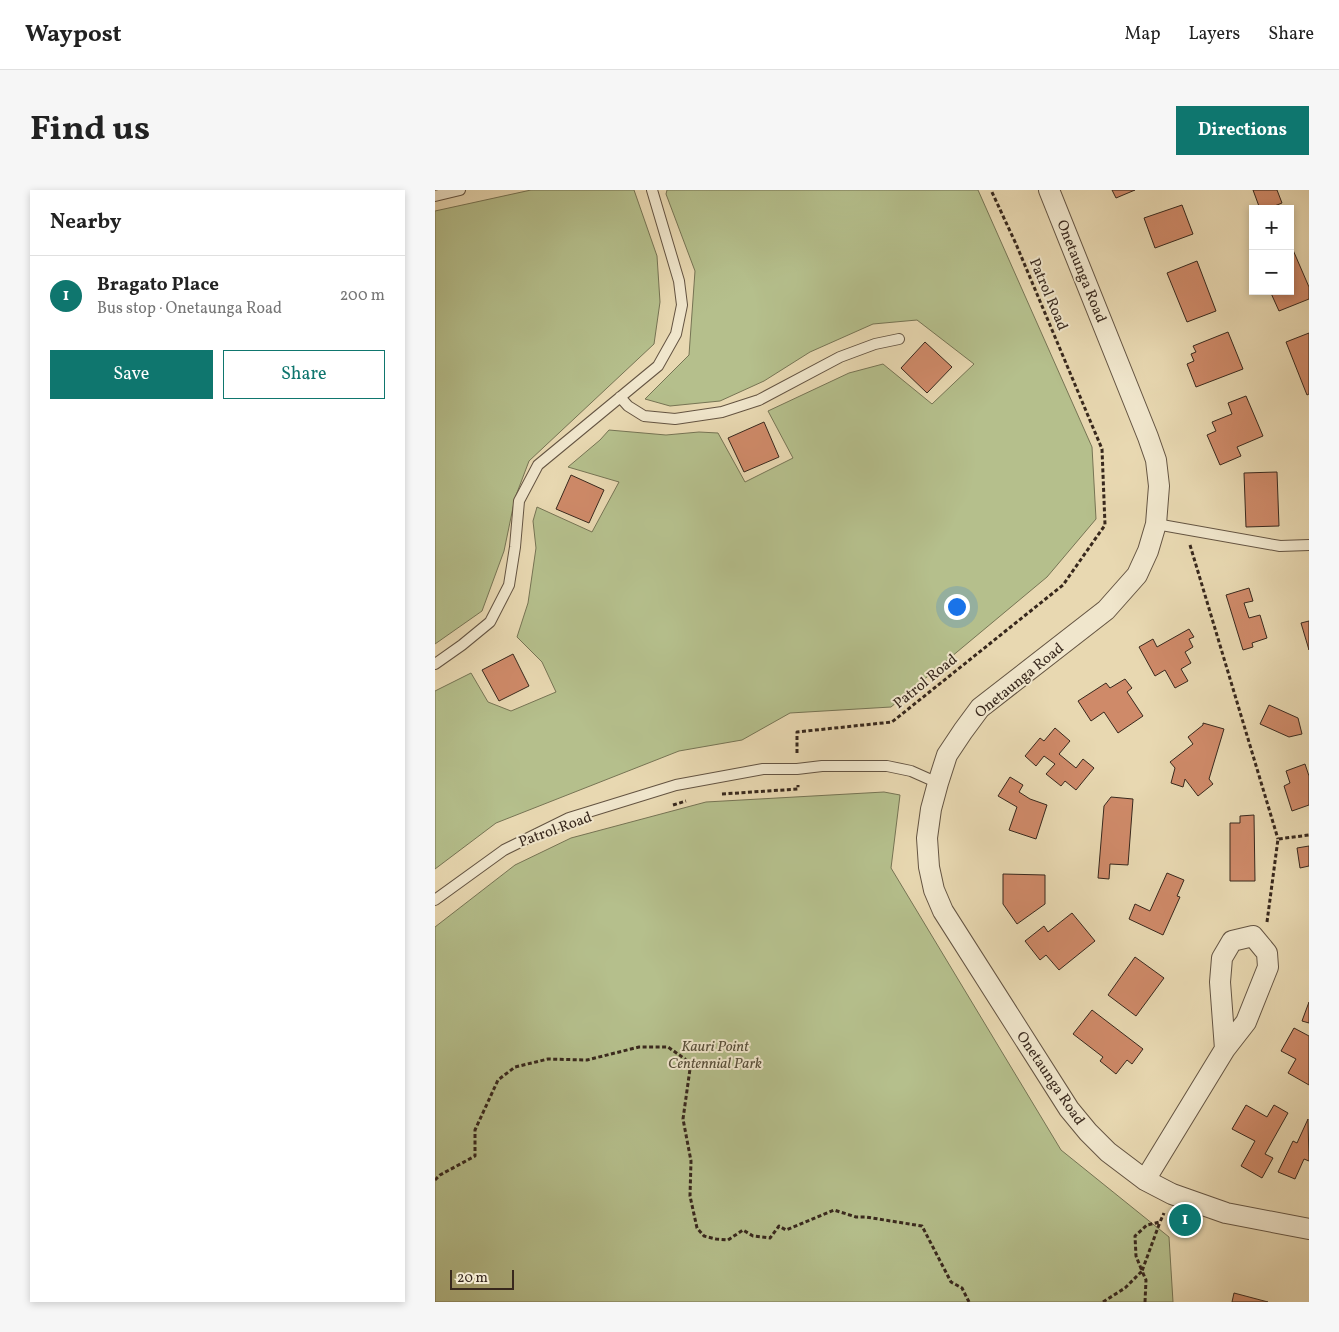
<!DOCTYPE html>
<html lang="en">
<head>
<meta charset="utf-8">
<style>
  :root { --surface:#fff; --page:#f6f6f6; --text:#222; --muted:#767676; --line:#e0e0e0; --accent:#0f766e }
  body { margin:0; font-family:Vollkorn,serif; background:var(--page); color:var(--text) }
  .controls { position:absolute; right:15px; top:15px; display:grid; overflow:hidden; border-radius:0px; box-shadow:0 2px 8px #0003 }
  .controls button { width:45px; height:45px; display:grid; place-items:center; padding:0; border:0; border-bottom:1px solid var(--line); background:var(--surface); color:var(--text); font:25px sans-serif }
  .scale { position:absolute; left:15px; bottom:12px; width:64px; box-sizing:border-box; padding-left:5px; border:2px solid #38281d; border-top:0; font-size:14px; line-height:18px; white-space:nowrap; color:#38281d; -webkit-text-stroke:4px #f0e6cc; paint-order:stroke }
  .you { position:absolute; left:521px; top:416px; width:18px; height:18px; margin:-12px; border:4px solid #fff; border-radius:50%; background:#1a73e8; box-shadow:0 0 0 8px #1a73e833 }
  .badge { display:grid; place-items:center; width:32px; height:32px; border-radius:50%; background:var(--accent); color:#fff; font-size:16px; font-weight:700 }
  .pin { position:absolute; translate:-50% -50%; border:2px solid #fff; box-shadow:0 1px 5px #0006 }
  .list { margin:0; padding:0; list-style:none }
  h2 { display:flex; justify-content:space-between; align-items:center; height:65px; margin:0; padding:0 20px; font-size:21px }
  h2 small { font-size:16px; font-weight:400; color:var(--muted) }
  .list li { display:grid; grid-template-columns:32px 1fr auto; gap:15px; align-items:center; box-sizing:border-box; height:80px; padding:0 20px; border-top:1px solid var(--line) }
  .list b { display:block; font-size:19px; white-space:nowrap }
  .list p { margin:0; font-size:16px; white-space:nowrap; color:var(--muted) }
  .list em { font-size:16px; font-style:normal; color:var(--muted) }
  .actions { display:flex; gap:10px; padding:15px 20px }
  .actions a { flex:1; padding:11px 0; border:1px solid var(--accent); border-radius:0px; text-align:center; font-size:18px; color:var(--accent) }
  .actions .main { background:var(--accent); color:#fff }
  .map { position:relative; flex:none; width:874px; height:1112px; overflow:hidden; border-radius:0px }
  header { display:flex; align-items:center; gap:30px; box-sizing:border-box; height:70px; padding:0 25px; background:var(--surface); border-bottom:1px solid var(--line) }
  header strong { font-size:24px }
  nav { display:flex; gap:28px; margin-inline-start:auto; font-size:18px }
  .intro { display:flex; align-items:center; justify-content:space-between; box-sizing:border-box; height:120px; padding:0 30px }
  h1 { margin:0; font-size:35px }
  .button { padding:12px 22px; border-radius:0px; background:var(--accent); color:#fff; font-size:18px; font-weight:700 }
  main { display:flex; gap:30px; padding:0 30px }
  aside { flex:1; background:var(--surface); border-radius:0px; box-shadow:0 2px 8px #0003 }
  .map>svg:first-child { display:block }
</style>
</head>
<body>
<header>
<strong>Waypost</strong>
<nav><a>Map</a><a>Layers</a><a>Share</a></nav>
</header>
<div class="intro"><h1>Find us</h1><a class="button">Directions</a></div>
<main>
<aside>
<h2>Nearby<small></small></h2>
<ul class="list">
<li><span class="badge">1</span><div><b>Bragato Place</b><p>Bus stop · Onetaunga Road</p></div><em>200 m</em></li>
</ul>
<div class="actions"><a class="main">Save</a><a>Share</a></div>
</aside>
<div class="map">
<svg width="874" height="1112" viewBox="0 0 874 1112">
  <rect width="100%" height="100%" fill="#e8d8b1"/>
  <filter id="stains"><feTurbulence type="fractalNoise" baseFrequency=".004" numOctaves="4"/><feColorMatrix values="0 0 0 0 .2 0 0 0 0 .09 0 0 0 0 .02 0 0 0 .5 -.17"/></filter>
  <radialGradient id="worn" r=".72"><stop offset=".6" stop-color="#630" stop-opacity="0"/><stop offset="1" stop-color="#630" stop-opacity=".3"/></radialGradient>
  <path fill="#b5bf8c" stroke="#767454" d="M96,0H199L222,66L225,112L219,154L94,271L80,308L69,361L47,421L0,454V21Z
    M232,0H543L657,257L661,329L612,387L456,517L355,523L307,550L244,561L61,633L0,679V501L36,483L53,512L76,521L121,502L107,472L82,447L93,413L101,358L98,331L102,317L157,342L184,292L133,277L165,250L174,240L231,245L264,242L283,243L310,292L358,268L333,221L414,183L448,174L497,214L539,174L482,130L438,134L375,162L329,191L285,211L235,216L210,209L254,165L260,81L231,4Z
    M449,602L465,605L456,678L626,960L734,1047L738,1112H0V737L80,675L136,648L271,612Z"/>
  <path fill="#cf8a69" stroke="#38281d" d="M677,0H700L681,8Z
    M818,0H842L847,13L832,19H825Z
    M747,15L758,44L720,58L709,28Z
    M855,53L874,97V109L844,121L835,101H855Z
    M762,71L781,121L752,132L732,83Z
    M793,142L808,179L761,197L752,174L759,171L756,164L761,162L758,156Z
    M874,143V204L872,205L851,152Z
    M490,152L517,177L492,203L466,178Z
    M811,206L828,246L802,257L806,266L785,275L772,245L781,241L777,232L797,224L793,213Z
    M329,232L344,267L309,282L293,248Z
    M842,282L844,336L811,337L809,283Z
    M136,285L169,300L154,333L121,319Z
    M814,398L818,411L809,413L814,428L825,425L832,448L817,453L818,457L808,460L791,405Z
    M874,431V460L866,433Z
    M754,439L759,447L754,449L758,457L750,462L756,473L746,479L753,491L740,498L730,480L720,486L704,457L718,449L722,457Z
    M78,464L94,496L64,511L47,480Z
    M690,489L697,498L692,502L708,526L683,543L669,522L656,531L643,511L671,493L675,498Z
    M834,515L863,528L867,544L854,547L825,534Z
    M768,533L789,539L774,589L778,594L763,606L750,589L748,597L736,593L740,578L735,572L758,554L753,547L768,535Z
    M620,538L635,551L624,564L641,578L648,569L659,578L641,600L630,591L626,596L611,584L620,574L609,566L601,576L590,566L605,548L609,551Z
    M870,574L874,586V615L857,621L849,596L855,593L851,581Z
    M575,587L588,595L584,602L595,609L612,615L601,649L574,640L582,617L563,606Z
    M676,607L698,609L693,675L675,674L674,689L663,688L669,616Z
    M819,625L820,691H795V633H805V626Z
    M874,656V676L865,678L862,658Z
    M732,683L749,690L742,706L745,707L728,745L694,729L700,714L715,721Z
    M568,684L610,685V714L582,734L568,714Z
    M637,723L660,751L624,780L611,765L605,770L590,751L609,736L613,742Z
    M700,767L729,788L701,826L673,805Z
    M874,812V833L867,831Z
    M657,820L708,859L697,874L692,870L681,884L665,871L668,867L638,844Z
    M859,838L874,846V895L853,883L861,869L846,861Z
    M811,915L832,927L839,915L853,923L830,964L838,968L827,988L806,976L820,951L797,939Z
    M873,929L874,971L869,969L860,989L843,982L858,951L862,953Z
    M799,1103L833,1112H797Z"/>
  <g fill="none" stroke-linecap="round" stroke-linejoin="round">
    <g stroke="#645442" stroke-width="12">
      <path id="service" d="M0,6L25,0
        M185,207L193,216L209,226L240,229L287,222L324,210L405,167L440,154L464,149
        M721,334L845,356L874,355
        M0,474L27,455L55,432L74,395L80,357L84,311L103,275L223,176L241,144L247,115L244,91L217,0
        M0,710L69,660L134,628L241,595L328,579H362L387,576H452L476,581L503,593"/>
    </g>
    <g stroke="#645442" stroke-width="22">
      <path id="minor" d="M614,0L713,247L721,270L724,296L721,334L713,361L702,385L671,420L545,518L528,541L512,565L503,593L496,619L492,648L494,677L499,700L508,721L634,919L653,942L673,962L710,990L737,1004L791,1023L874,1039
        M710,990L790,859L811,832L833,777L832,763L818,746L797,751L787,768L785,792L790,859"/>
    </g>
    <path stroke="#38281d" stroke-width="3" stroke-dasharray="4 2.5" stroke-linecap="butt" d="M755,355L843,649
      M362,563V542L457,532L628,395L670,335L667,259L581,54L556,0
      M287,604L363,599V595
      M238,615L251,611
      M832,732L843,649L874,645
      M0,990L5,985L40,966V940L63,890L80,877L113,869L152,870L204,857H233L250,869L255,879L248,929L256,971L255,1006L262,1038L269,1046L281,1049L293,1050L308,1040L318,1046L335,1048L344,1036L351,1040L399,1020L421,1027H431L487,1036L516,1092L527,1098L534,1112
      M668,1112L690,1098L707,1081L701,1066L700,1046L712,1035L725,1032L729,1023
      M710,1112L711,1090L707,1081L725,1032"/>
    <use href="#service" stroke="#f0e6cc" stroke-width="10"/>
    <use href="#minor" stroke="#f0e6cc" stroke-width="20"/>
  </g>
  <g text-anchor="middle" stroke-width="4" stroke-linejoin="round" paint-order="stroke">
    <g font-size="15" fill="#38281d" stroke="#f0e6cc">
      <text transform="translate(647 81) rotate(68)" y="5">Onetaunga Road</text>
      <text transform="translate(614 104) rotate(67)" y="5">Patrol Road</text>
      <text transform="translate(584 490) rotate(-39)" y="5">Onetaunga Road</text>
      <text transform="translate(490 491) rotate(-39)" y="5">Patrol Road</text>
      <text transform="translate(120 639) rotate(-20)" y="5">Patrol Road</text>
      <text transform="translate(616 888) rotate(56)" y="5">Onetaunga Road</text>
    </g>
    <g font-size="15" font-style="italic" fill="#574e39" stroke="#f0e6cc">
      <text x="280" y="861">Kauri Point<tspan x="280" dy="17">Centennial Park</tspan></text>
    </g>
  </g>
  <rect width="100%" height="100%" filter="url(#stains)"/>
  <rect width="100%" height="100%" fill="url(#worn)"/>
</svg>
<div class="controls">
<button>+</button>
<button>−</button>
</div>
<div class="scale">20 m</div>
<div class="you"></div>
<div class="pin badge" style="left:750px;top:1030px">1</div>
</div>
</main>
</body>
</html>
